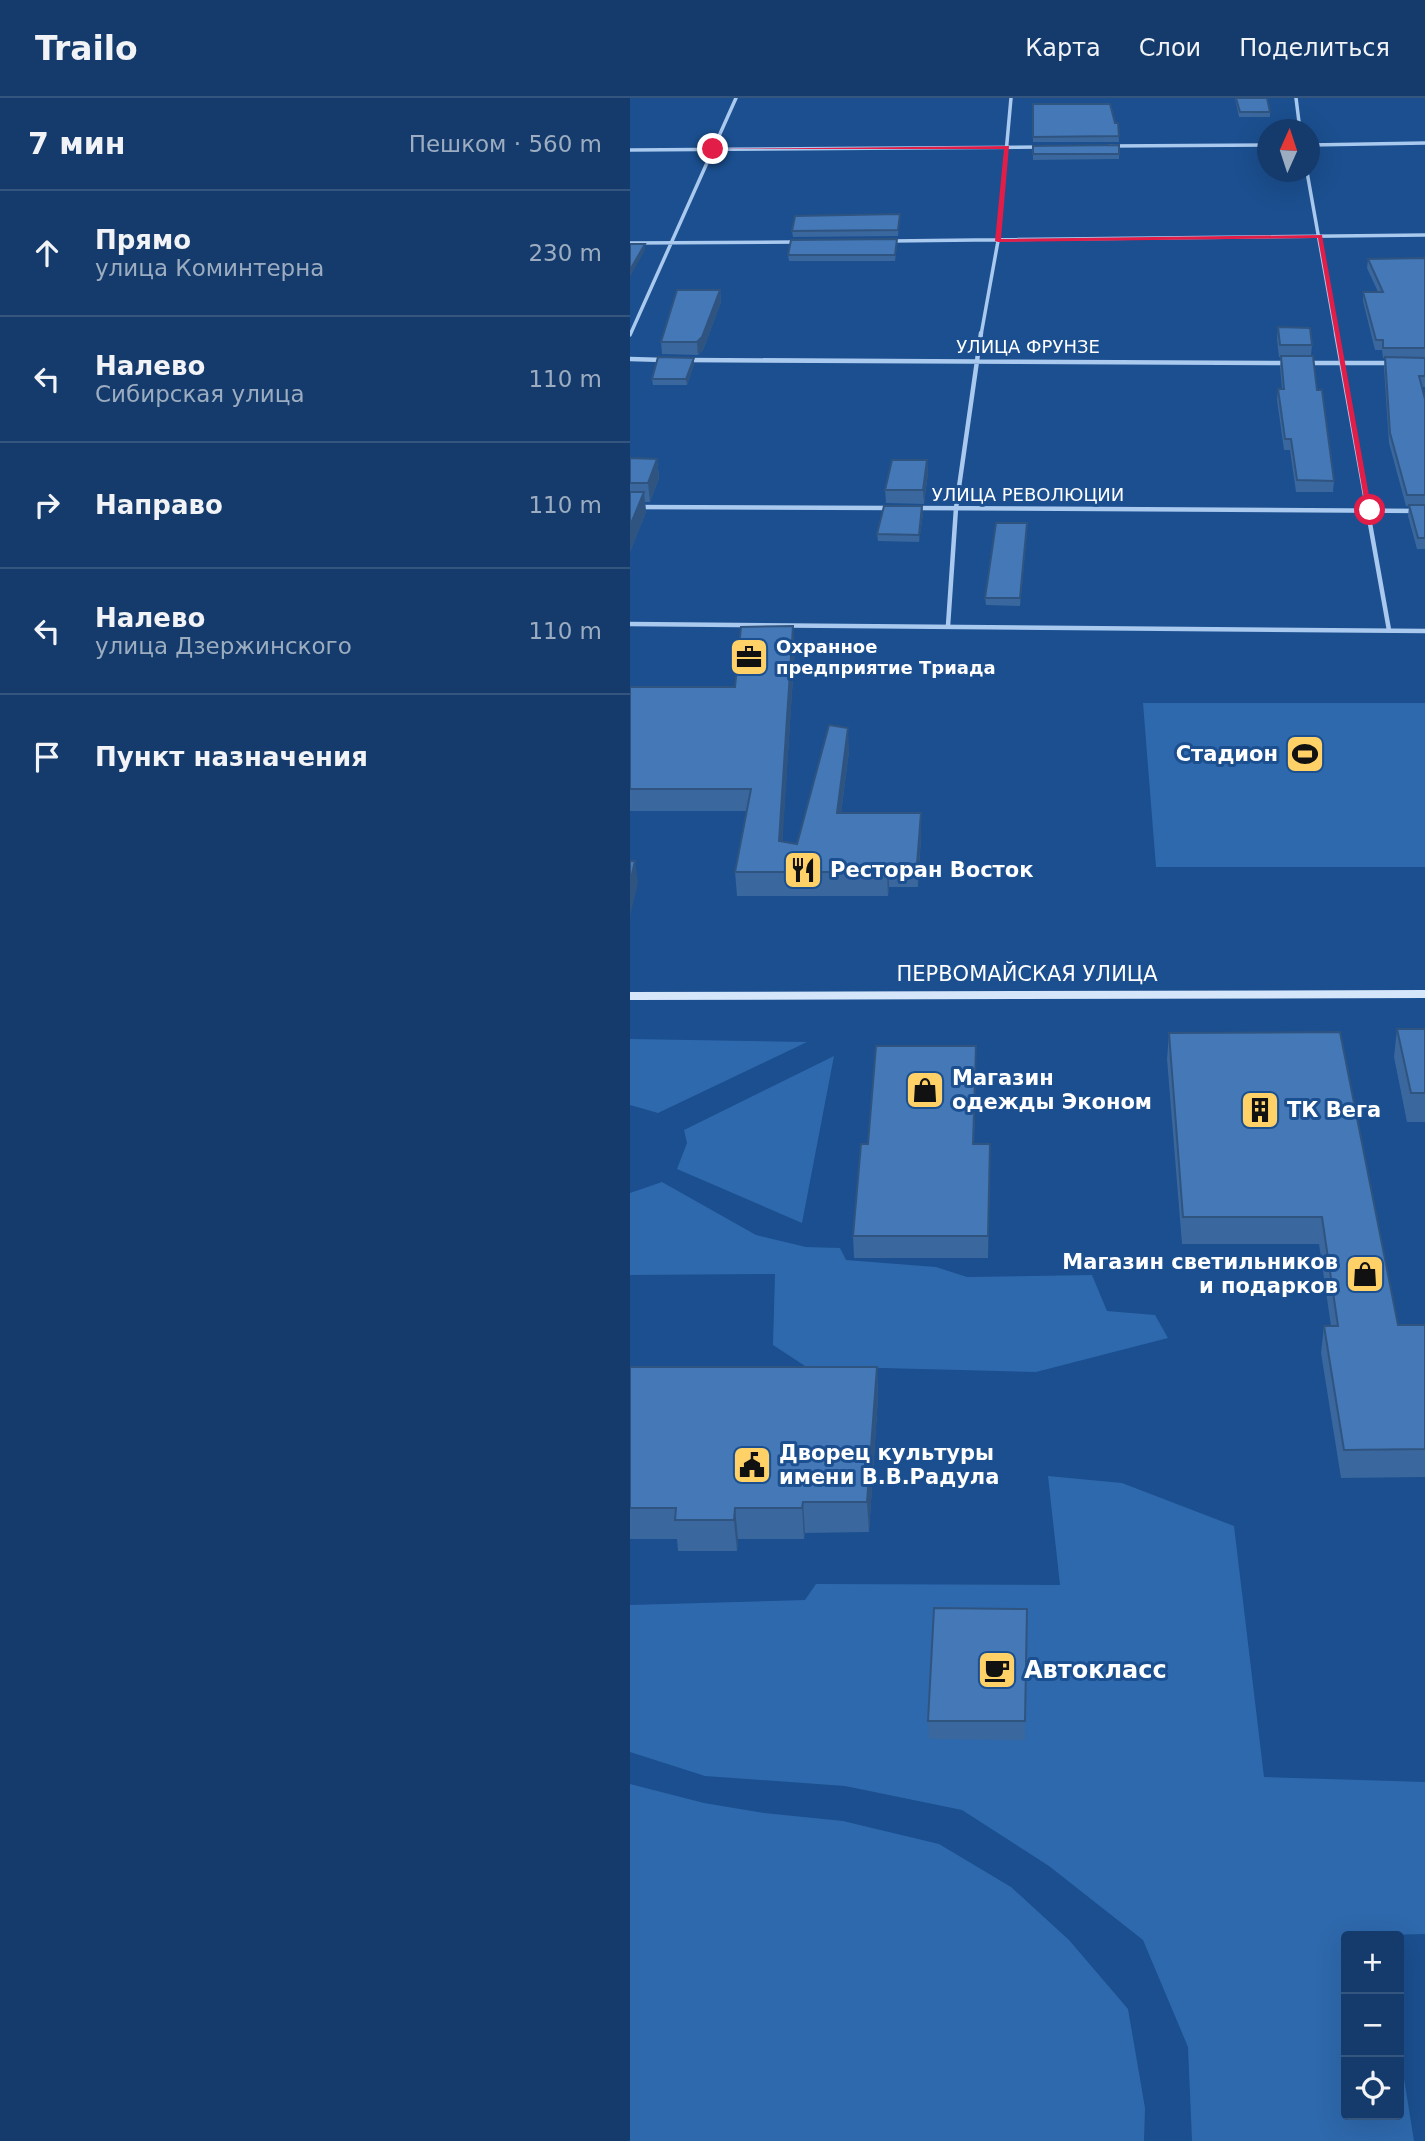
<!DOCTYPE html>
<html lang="ru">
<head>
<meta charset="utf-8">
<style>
  :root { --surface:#143b6b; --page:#214673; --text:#f1f3f6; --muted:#9dadc1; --line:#33557e }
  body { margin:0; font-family:"DejaVu Sans",sans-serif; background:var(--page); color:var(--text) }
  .controls { position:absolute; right:21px; bottom:21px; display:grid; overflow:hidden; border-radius:7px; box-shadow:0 7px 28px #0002 }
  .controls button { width:63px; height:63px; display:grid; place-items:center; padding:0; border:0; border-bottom:2px solid var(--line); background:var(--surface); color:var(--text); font:35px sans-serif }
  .compass { position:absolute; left:627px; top:21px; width:63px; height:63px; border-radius:50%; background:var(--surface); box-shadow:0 7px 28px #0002; rotate:3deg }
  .stop { position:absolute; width:21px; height:21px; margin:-16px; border:5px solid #e11d48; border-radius:50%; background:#fff }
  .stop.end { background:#e11d48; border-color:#fff; box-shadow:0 2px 7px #0008 }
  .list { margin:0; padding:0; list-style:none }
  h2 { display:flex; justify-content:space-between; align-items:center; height:91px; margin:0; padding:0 28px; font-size:30px }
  h2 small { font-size:23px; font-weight:400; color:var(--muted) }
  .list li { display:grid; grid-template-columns:46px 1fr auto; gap:21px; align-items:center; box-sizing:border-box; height:126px; padding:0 28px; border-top:2px solid var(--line) }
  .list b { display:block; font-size:26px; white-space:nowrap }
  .list p { margin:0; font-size:23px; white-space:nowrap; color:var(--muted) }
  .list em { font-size:23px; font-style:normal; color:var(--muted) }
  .icon { flex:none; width:38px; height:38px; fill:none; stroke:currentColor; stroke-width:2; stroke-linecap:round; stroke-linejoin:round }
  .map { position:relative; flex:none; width:795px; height:2043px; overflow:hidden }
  header { display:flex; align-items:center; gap:42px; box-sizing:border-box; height:98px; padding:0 35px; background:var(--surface); border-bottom:2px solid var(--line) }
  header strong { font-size:33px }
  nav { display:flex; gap:38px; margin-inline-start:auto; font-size:24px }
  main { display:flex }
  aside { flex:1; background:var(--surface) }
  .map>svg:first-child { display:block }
</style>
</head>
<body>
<header>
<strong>Trailo</strong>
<nav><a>Карта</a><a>Слои</a><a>Поделиться</a></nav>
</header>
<main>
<aside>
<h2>7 мин<small>Пешком · 560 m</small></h2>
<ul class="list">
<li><svg class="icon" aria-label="ahead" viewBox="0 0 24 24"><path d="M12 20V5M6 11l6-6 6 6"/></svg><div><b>Прямо</b><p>улица Коминтерна</p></div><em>230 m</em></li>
<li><svg class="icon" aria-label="left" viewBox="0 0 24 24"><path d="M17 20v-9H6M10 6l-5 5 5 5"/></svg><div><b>Налево</b><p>Сибирская улица</p></div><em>110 m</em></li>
<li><svg class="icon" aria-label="right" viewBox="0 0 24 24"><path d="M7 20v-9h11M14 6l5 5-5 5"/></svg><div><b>Направо</b></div><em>110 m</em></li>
<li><svg class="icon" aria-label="left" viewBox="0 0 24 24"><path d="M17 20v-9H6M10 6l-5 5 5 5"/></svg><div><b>Налево</b><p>улица Дзержинского</p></div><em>110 m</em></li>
<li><svg class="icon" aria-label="arrive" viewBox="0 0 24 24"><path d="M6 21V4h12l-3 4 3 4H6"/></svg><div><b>Пункт назначения</b></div></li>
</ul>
</aside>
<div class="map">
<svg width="795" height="2043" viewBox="0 0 795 2043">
  <rect width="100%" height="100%" fill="#1b4f8f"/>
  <path fill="#2e69ad" d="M513,605H795V769H526Z
    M0,941L177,944L28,1015L0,1007Z
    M204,958L172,1125L47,1071L57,1045L54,1032Z
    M32,1084L126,1137L176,1149L210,1150L216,1162L306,1169L337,1179L462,1177L477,1213L525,1217L538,1240L406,1274L175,1268L143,1247L145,1176L0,1177V1095Z
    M418,1378L492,1385L604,1428L634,1679L795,1684V1836L716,1838V2017H769V1949L784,2043H562L558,1949L513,1842L419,1768L332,1712L215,1688L75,1678L0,1654V1507L175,1502L186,1486L430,1487Z
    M0,1686L74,1705L134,1715L213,1723L309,1746L381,1789L439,1842L498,1911L515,2010L514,2043H0Z"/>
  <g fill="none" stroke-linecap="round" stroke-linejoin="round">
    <path stroke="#a9c9ee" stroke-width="3.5" d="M666,0L670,32
      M680,47L795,45
      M480,48L638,47
      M0,52L412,49
      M677,74L706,237
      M260,143L795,137
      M0,145L167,144
      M0,237L106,0
      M351,237L368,143L381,0"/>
    <path stroke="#a9c9ee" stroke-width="4.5" d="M706,235L759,532
      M0,261L34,262
      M57,262L657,265
      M676,265H762
      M0,409L262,410
      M284,410L795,413
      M0,526L795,533
      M318,528L326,410L351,235"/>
    <path fill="#d6e6fa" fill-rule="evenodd" d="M795,892V900L0,902V894Z"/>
  </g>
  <path fill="#3a679d" d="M605,0H637L640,14V19H609Z
    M403,6L488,25L489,44H403Z
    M489,47V61L403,62V48Z
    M270,116L268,138L163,139L162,133Z
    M267,147L265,163H159L158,157Z
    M795,160V289H792L795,301V451H787L778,418L779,408H776L759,345L754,270L755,260H753L752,252H745L733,203V194H748L737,170L738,161Z
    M90,192L91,204L73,252L68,257L32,256L31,244Z
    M648,229L682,247L681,258L704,383L703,394H666L660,352H654L647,302L648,291H652L650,269L651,259H649L647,241Z
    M64,260V266L57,287H23L22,281Z
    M0,360L27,361L29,380L20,404H15L16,414L0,454Z
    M297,362L298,375L294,406L256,405L255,392Z
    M293,415L289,444L248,443L247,436Z
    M397,432L390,508L356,507L355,500Z
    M165,549L152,743L167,746L219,653L211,715L291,738L288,789H259L258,798H107L105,774L116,713H0V589H105Z
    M767,931H795V1024H777L764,959Z
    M710,934L768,1227H795V1379L711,1380L691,1255L694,1228H701L689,1146H552L537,961L539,935Z
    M346,969L344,1046L360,1068L358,1160H224L223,1138L238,1046Z
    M0,1269H247L248,1299L239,1434L175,1435L174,1441H108L107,1453H48L47,1441H0Z
    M397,1511L395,1642L299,1641L298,1623Z"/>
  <path fill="#305480" d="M15,146V152L0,179V172Z
    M90,192L91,204L73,252L68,257L67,244Z
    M64,260V266L57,287L56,281Z
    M27,361L29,380L20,404L18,385Z
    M297,362L298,375L294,406L293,392Z
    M14,394L16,414L0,454V428Z
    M292,408L293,415L289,444V437Z
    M397,425V432L390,508V500Z
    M163,528L165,549L151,766L149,743Z
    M218,630L219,653L208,738L207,715Z
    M291,715V738L288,789L287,766Z
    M5,763L8,785L0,818V785Z
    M258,766L259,789L258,798L257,774Z
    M346,948V969L343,1068V1046Z
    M360,1046V1068L358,1160V1138Z
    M247,1269L248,1299L239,1434L237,1404Z
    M173,1404L175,1435L174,1441L172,1410Z
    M105,1410L108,1441L107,1453L104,1422Z"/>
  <path fill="#4478b7" stroke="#305480" stroke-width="2" d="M606,0H637L640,14H610Z
    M403,6H480L485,25H488L489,38L403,39Z
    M489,47V56H403V48Z
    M270,116L268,132L162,133L165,118Z
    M267,141L265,157H158L161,142Z
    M0,146H15L0,172Z
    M795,160V250H753V242H746L733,194H753L738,161Z
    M47,192H90L72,239L67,244H31Z
    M648,229L680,230L682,247H650Z
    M651,258H683L687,292H692L704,383L667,382L661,341H655L648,291H654Z
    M28,259L64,260L56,281H22Z
    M755,259L795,260V278H789L795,301V397H777L760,335Z
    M0,360L27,361L18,385H0Z
    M262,362H297L293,392H255Z
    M0,394H14L0,428Z
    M779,407H795V440H788Z
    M254,408H292L289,437L247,436Z
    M366,425H397L390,500H355Z
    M163,528L149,743L167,746L199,627L218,630L207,715H291L287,766H258L257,774H105L121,691H0V589H105L111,529Z
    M0,763H5L0,785Z
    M767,931H795V995H781Z
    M710,934L768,1227H795V1351L714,1352L694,1228H708L692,1119H553L539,935Z
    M246,948H346L343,1046H360L358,1138H223L231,1046H238Z
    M0,1269H247L237,1404H173L172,1410H105L104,1422H45L46,1410H0Z
    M304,1510L397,1511L395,1623H298Z"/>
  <path fill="#e11d48" d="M379,48L371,141L692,137L742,414L736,412L688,140L368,144L365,143L374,51H81Z"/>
  <defs>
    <g id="office-square" transform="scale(2.0125)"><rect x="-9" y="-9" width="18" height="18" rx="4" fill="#ffd166" stroke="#1b4f8f"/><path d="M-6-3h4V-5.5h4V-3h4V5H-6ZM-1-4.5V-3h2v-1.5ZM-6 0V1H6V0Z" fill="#111"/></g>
    <g id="stadium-square" transform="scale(2.0125)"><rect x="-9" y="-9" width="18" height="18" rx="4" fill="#ffd166" stroke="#1b4f8f"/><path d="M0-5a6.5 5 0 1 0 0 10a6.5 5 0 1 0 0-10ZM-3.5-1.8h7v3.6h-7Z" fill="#111"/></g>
    <g id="restaurant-square" transform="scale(2.0125)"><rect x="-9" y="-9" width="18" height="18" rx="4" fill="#ffd166" stroke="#1b4f8f"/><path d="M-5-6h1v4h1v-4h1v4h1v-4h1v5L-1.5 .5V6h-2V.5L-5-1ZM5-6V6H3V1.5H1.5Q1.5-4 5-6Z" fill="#111"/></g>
    <g id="shop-square" transform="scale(2.0125)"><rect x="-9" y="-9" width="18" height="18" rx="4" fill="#ffd166" stroke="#1b4f8f"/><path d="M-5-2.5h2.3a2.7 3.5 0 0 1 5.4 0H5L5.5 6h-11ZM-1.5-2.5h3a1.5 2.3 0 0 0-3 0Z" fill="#111"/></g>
    <g id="building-square" transform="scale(2.0125)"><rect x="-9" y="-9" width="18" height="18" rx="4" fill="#ffd166" stroke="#1b4f8f"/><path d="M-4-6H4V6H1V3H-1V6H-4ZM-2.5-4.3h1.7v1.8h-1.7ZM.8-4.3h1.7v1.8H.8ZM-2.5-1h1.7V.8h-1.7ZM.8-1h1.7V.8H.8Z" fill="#111"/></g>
    <g id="civic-square" transform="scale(2.0125)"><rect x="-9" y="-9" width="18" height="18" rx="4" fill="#ffd166" stroke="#1b4f8f"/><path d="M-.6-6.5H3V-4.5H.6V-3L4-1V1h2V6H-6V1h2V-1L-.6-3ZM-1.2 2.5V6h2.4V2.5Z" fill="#111"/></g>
    <g id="cafe-square" transform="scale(2.0125)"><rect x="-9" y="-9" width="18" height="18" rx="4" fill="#ffd166" stroke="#1b4f8f"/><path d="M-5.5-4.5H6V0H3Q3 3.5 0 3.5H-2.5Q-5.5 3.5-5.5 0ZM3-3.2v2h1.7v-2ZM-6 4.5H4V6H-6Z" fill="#111"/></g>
  </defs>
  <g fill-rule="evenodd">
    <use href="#office-square" x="119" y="559"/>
    <use href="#stadium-square" x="675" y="656"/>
    <use href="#restaurant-square" x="173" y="772"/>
    <use href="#shop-square" x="295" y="992"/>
    <use href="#building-square" x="630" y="1012"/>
    <use href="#shop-square" x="735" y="1176"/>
    <use href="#civic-square" x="122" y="1367"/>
    <use href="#cafe-square" x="367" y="1572"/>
  </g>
  <g text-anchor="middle" stroke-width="6" stroke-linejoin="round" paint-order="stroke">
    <g font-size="18" fill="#fff" stroke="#1b4f8f">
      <text x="398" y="255">УЛИЦА ФРУНЗЕ</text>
      <text x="398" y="403">УЛИЦА РЕВОЛЮЦИИ</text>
    </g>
    <g font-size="18" font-weight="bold" fill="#fff" stroke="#1b4f8f" text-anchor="start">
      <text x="146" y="555">Охранное<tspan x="146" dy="21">предприятие Триада</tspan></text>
    </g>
    <g font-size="21" font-weight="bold" fill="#fff" stroke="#1b4f8f" text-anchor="start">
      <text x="648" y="663" text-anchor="end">Стадион</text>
      <text x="200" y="779">Ресторан Восток</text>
      <text x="322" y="987">Магазин<tspan x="322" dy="24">одежды Эконом</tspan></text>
      <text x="657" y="1019">ТК Вега</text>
      <text x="708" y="1171" text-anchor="end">Магазин светильников<tspan x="708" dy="24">и подарков</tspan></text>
      <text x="149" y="1362">Дворец культуры<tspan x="149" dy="24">имени В.В.Радула</tspan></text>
    </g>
    <g font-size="21" fill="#fff" stroke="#1b4f8f">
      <text x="397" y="883">ПЕРВОМАЙСКАЯ УЛИЦА</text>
    </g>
    <g font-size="24" font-weight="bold" fill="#fff" stroke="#1b4f8f" text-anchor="start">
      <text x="394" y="1580">Автокласс</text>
    </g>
  </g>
</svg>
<div class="controls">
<button>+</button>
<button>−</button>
<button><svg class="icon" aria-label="locate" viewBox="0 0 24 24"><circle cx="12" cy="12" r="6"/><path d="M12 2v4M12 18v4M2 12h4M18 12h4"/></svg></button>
</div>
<svg class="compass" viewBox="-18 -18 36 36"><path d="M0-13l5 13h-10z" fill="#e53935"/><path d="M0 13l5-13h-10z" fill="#9dadc1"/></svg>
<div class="stop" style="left:740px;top:412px"></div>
<div class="stop end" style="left:83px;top:51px"></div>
</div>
</main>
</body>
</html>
